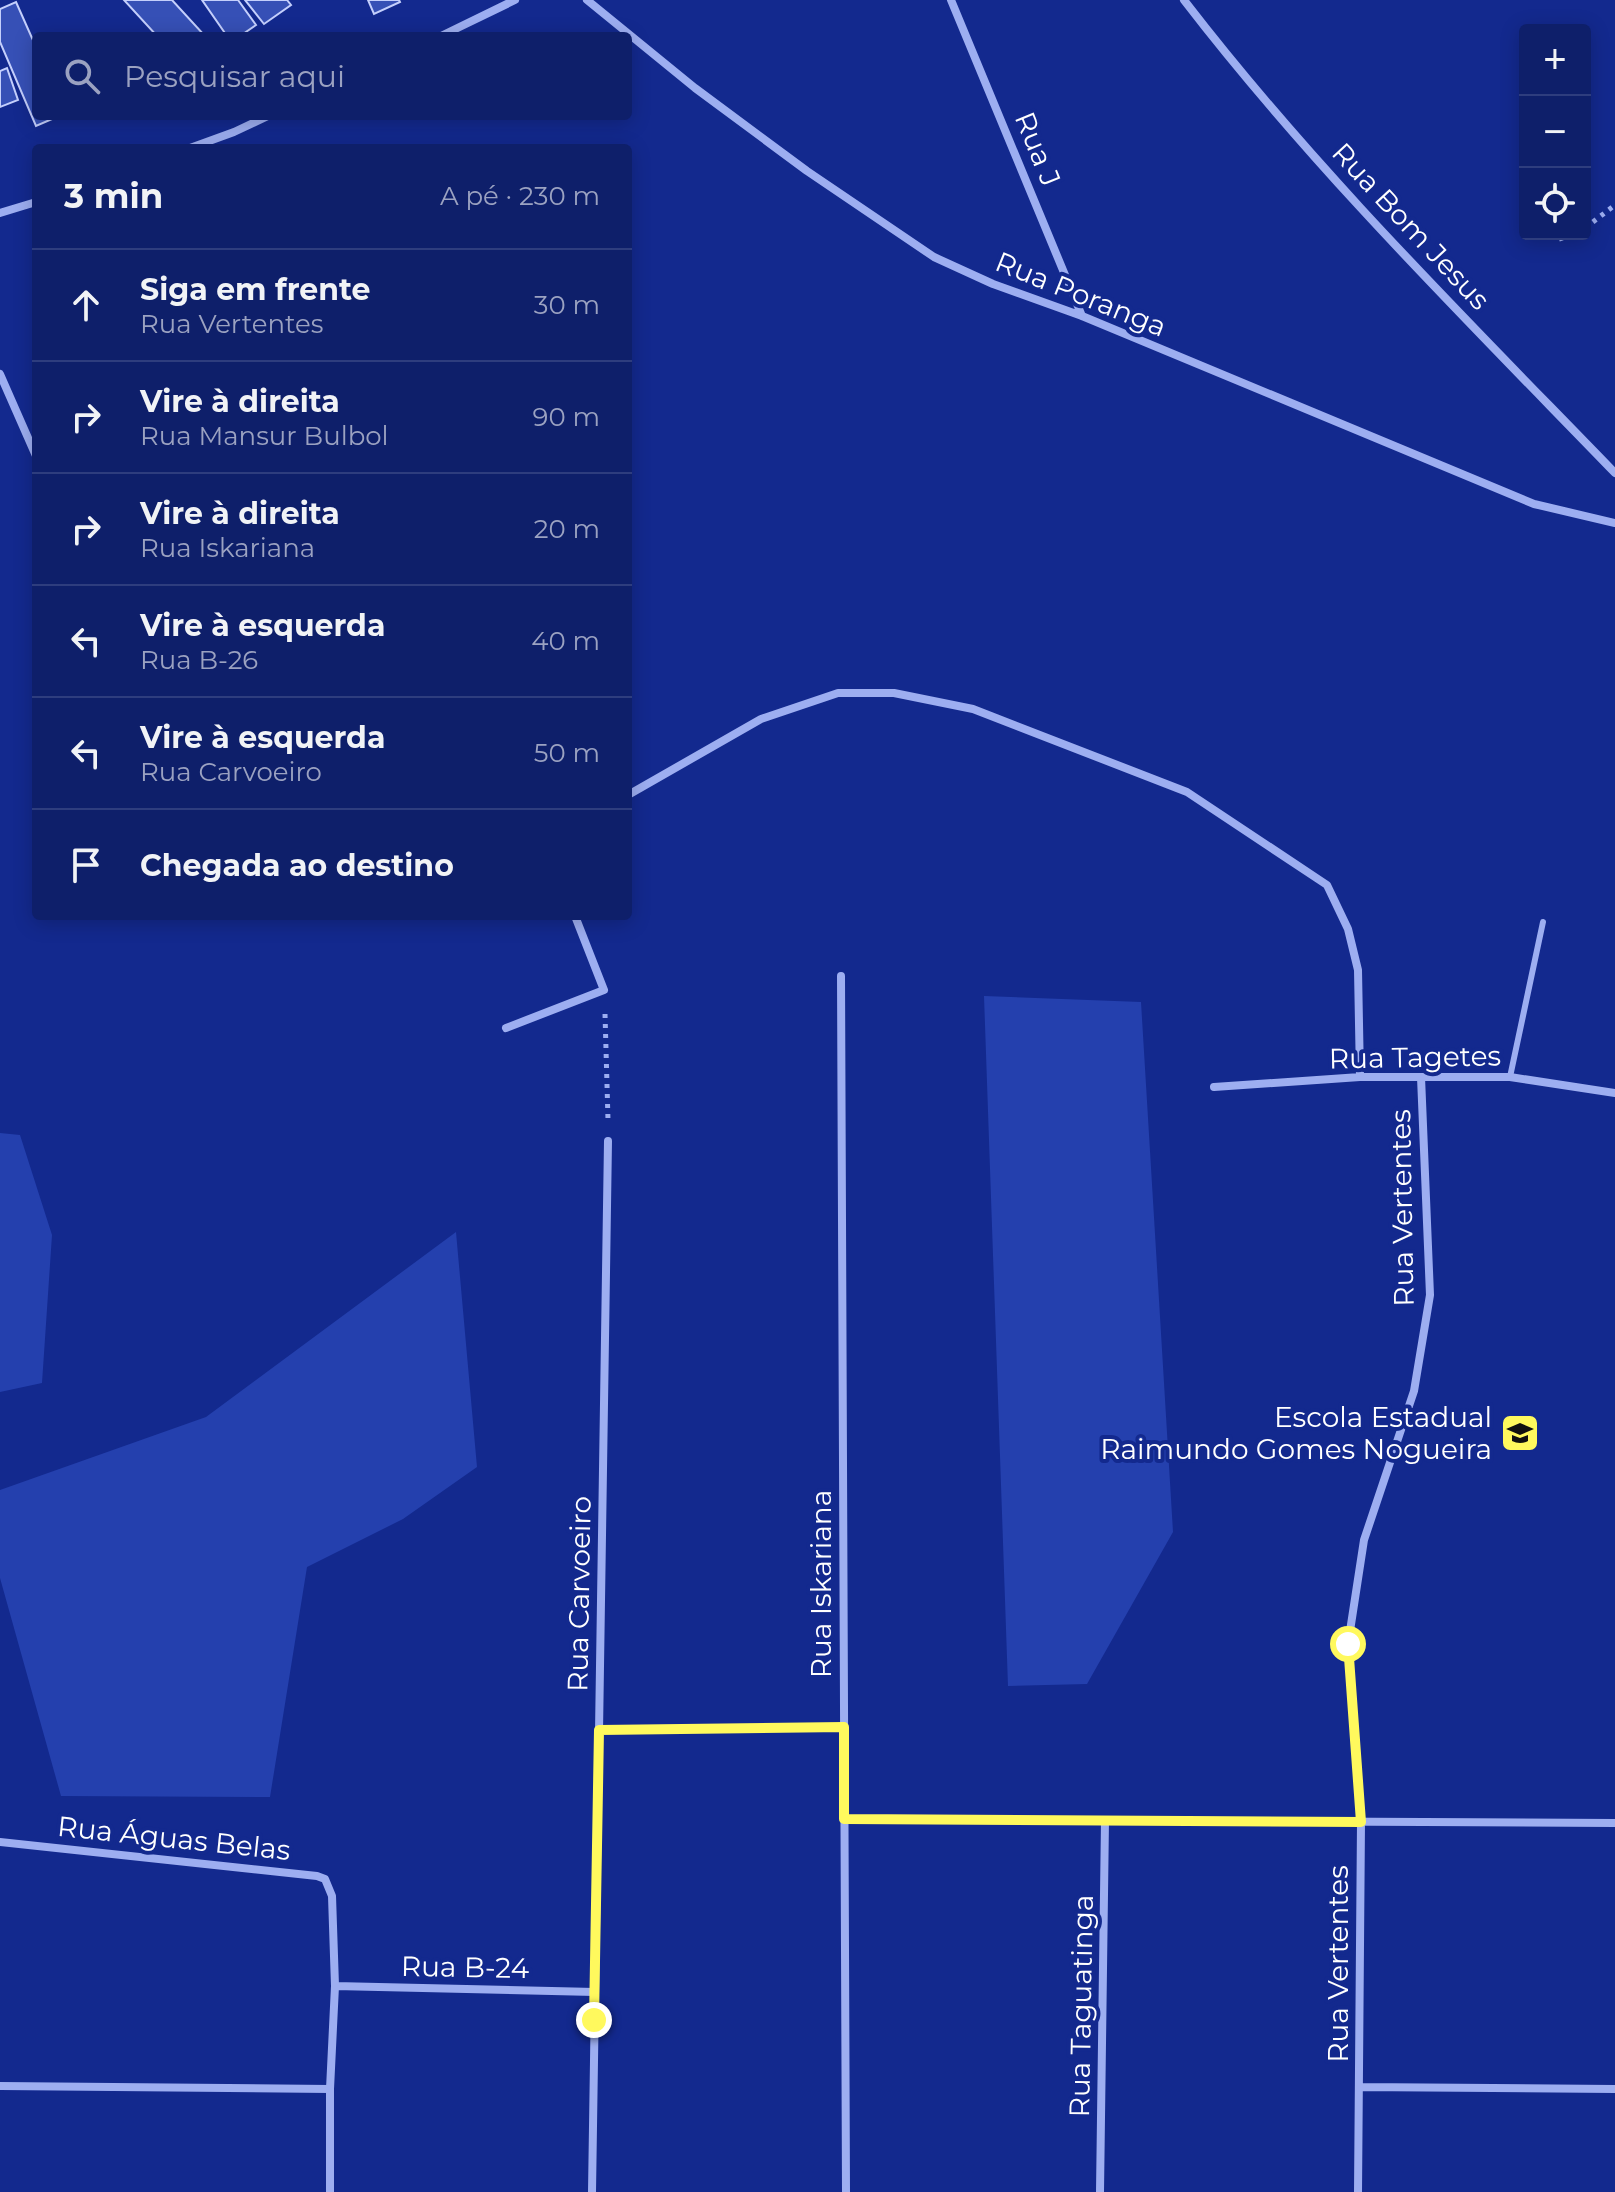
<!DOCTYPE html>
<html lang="pt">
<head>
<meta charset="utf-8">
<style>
  :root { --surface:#0e1f6a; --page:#172770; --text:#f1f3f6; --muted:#9ba2c1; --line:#2e3d7e }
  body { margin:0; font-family:Montserrat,sans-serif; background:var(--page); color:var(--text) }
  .controls { position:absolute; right:24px; top:24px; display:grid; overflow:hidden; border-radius:8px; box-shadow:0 4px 20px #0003 }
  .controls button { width:72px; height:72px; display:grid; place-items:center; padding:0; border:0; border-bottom:2px solid var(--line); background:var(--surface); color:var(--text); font:40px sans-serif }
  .stop { position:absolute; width:24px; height:24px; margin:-18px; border:6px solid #fff95d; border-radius:50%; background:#fff }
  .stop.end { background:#fff95d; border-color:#fff; box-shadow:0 2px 8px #0008 }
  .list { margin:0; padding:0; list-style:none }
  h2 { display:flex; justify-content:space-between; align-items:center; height:104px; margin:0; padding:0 32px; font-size:34px }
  h2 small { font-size:26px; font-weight:400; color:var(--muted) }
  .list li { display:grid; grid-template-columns:52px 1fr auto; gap:24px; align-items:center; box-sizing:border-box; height:112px; padding:0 32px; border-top:2px solid var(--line) }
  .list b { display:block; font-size:30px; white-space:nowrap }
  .list p { margin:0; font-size:26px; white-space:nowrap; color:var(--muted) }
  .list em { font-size:26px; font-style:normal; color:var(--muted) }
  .icon { flex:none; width:44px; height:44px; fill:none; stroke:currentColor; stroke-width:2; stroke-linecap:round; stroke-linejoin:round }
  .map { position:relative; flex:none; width:1615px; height:2192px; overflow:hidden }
  .search { position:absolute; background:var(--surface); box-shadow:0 4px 20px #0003; left:32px; top:32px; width:600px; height:88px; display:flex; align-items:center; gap:20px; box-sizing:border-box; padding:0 28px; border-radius:8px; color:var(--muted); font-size:30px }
  .panel { position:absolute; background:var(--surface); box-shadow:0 4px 20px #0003; left:32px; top:144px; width:600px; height:776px; border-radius:8px }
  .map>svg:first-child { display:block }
</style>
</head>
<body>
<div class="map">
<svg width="1615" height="2192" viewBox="0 0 1615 2192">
  <rect width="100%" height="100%" fill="#13298e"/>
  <path fill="#2440ae" d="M984,996L1141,1002L1173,1532L1087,1684L1008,1686Z
    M0,1133L20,1135L52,1235L42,1383L0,1392Z
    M456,1232L477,1467L403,1519L307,1567L270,1797L61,1796L0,1578V1490L206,1417Z"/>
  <path fill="#3650b6" stroke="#c4cffc" stroke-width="2" d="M124,0H172L205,36H157Z
    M202,0H238L256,25L240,36H227Z
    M245,0H287L291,5L264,24Z
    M368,0H399L400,2L374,14Z
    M16,2L36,47V116H59L36,126L0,42V9Z
    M7,68L18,100L0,107V71Z"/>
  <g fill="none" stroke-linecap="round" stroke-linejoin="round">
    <path stroke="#9daef1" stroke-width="5" stroke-dasharray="4 6" stroke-linecap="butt" d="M1585,228L1615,205
      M1559,239L1575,234
      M605,1014L608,1120"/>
    <path stroke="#9daef1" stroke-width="6" d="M1510,1077L1543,922"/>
    <path stroke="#9daef1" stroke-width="8" d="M587,0L695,88L807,171L934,257L993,284L1082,316L1534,504L1615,523
      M951,0L1082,316
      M1184,0C1314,169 1467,320 1615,473
      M441,36L515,0
      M190,148L234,132L268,116
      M0,213L36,202
      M0,374L36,456
      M628,795L761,719L838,693H894L973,709L1187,792L1327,885L1348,929L1358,970L1360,1077
      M841,976L846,2192
      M506,1028L604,990L575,916
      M1214,1087L1360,1077H1510L1615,1093
      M599,1730L844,1727
      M844,1819L1615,1823
      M0,1842L317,1876L325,1879L332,1896L335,1986L330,2089V2192
      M335,1986L595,1992
      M0,2086L330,2089
      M1359,2087L1615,2089
      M592,2192L608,1141
      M1100,2192L1105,1820
      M1358,2192L1361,1822L1348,1644L1364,1540L1414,1391L1430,1295L1421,1077"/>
  </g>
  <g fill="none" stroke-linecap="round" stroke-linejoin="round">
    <path stroke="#fff95d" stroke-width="10" d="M594,2020L599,1730L844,1727V1819L1361,1822L1348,1644"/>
  </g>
  <defs>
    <g id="school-square" transform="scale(2)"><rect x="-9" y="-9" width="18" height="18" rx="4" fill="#fff95d" stroke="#13298e"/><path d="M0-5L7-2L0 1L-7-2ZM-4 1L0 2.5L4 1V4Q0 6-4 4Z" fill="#111"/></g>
  </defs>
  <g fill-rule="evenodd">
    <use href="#school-square" x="1520" y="1433"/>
  </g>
  <g text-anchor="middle" stroke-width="8" stroke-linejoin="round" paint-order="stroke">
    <g font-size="28" fill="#fff" stroke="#13298e">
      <text transform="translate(1038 149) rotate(68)" y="10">Rua J</text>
      <text transform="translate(1411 226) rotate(47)" y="10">Rua Bom Jesus</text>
      <text transform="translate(1081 294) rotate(22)" y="10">Rua Poranga</text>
      <text transform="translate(1415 1057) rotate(-1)" y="10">Rua Tagetes</text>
      <text transform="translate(1402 1208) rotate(-91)" y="10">Rua Vertentes</text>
      <text transform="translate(821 1584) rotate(-90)" y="10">Rua Iskariana</text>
      <text transform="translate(579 1594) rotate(-89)" y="10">Rua Carvoeiro</text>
      <text transform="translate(174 1838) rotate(6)" y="10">Rua Águas Belas</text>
      <text transform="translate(1338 1964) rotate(-90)" y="10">Rua Vertentes</text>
      <text transform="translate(465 1967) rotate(1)" y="10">Rua B-24</text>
      <text transform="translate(1081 2006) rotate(-89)" y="10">Rua Taguatinga</text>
    </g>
    <g font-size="28" fill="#fff" stroke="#13298e" text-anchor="end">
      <text x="1492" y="1427">Escola Estadual<tspan x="1492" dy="32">Raimundo Gomes Nogueira</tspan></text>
    </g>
  </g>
</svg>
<div class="controls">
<button>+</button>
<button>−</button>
<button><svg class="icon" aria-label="locate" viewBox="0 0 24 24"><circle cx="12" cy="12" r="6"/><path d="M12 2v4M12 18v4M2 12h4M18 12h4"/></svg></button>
</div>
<div class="stop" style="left:1348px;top:1644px"></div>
<div class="stop end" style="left:594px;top:2020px"></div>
<div class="search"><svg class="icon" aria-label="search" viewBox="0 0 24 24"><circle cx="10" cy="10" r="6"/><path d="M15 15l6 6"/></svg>Pesquisar aqui</div>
<section class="panel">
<h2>3 min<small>A pé · 230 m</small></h2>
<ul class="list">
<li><svg class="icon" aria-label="ahead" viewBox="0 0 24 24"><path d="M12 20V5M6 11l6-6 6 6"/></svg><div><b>Siga em frente</b><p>Rua Vertentes</p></div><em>30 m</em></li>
<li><svg class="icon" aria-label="right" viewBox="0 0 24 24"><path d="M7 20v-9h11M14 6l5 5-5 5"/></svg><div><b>Vire à direita</b><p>Rua Mansur Bulbol</p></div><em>90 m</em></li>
<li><svg class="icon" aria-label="right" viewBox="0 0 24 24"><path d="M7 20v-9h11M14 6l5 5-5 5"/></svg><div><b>Vire à direita</b><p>Rua Iskariana</p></div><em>20 m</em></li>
<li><svg class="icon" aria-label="left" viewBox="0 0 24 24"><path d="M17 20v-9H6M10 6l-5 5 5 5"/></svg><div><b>Vire à esquerda</b><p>Rua B-26</p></div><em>40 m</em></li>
<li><svg class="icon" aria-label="left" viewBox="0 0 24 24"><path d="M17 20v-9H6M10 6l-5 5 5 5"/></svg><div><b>Vire à esquerda</b><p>Rua Carvoeiro</p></div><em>50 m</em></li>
<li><svg class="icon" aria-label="arrive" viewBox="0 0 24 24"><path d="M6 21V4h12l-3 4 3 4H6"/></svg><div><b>Chegada ao destino</b></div></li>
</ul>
</section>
</div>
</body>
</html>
